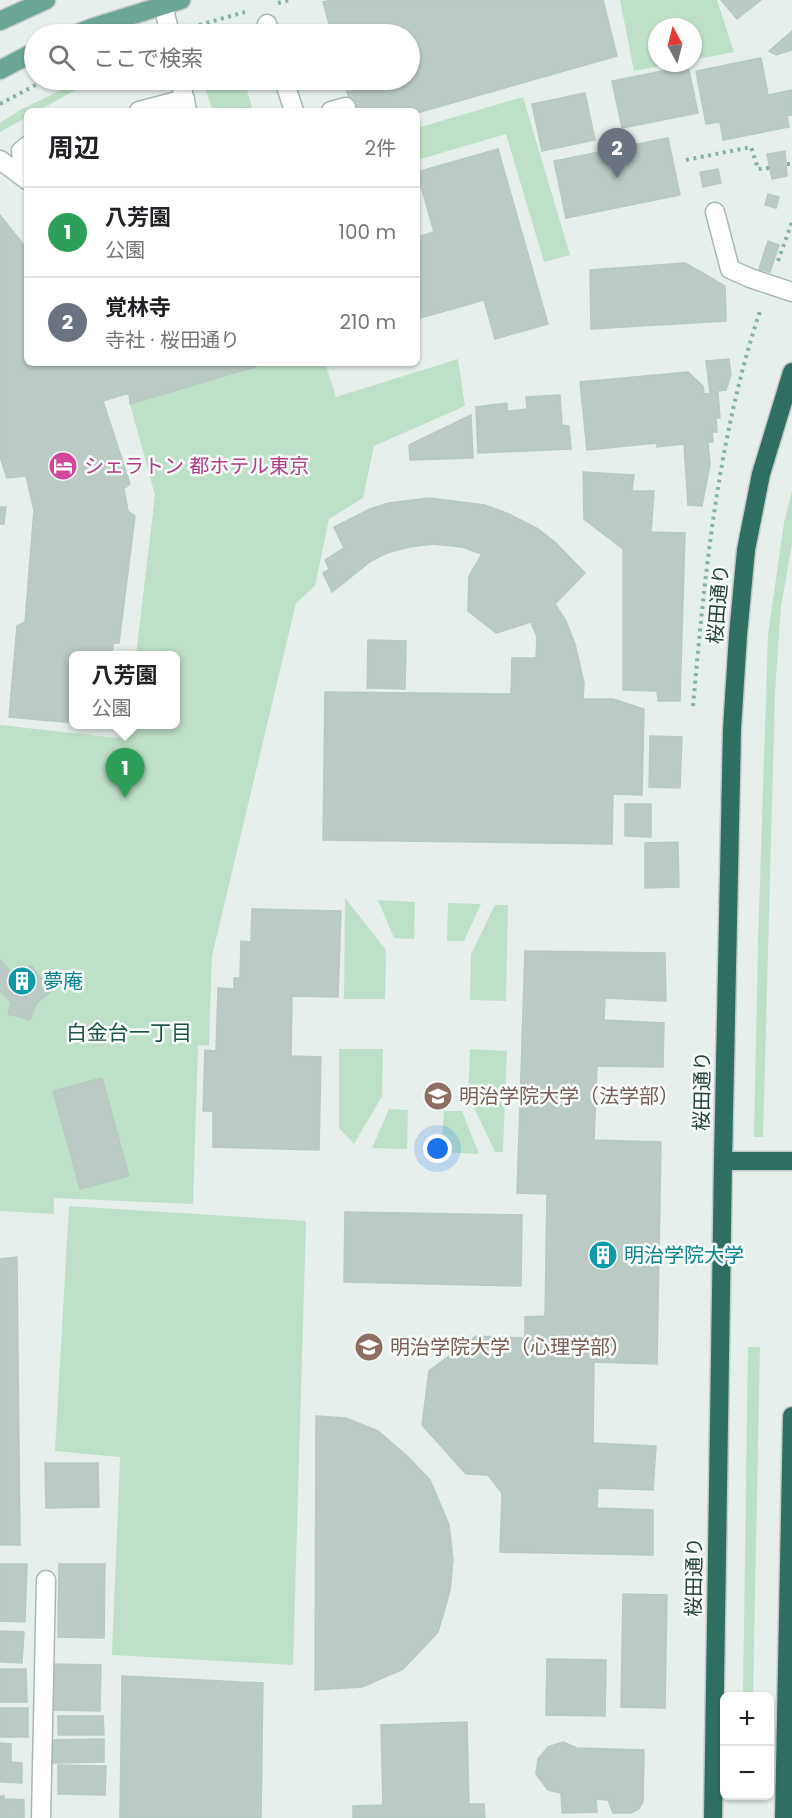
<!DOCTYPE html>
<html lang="ja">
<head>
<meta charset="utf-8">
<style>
  :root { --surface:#fff; --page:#f2f2f2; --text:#202124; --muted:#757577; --line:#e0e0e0; --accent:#b45309 }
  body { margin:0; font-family:Poppins,"Noto Sans JP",sans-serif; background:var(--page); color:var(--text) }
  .controls { position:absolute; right:18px; bottom:18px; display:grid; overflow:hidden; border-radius:9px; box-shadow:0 2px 4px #0004 }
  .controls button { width:54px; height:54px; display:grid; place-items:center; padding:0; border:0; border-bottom:2px solid var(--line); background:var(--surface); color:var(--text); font:30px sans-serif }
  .compass { position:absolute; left:648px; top:18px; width:54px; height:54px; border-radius:50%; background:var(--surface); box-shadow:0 2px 4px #0004; rotate:353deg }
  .you { position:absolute; left:438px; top:1149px; width:21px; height:21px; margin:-15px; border:4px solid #fff; border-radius:50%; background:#1a73e8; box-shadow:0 0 0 9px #1a73e833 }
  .badge { display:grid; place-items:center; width:39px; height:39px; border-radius:50%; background:var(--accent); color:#fff; font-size:20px; font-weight:700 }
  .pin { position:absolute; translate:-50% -50px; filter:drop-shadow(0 2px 3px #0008) }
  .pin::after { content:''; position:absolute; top:32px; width:21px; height:18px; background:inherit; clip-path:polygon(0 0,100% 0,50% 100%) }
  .popup { position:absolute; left:69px; top:651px; width:111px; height:78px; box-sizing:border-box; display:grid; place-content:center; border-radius:9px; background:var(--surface); filter:drop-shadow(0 2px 4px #0005); font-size:20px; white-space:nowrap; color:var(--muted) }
  .popup b { font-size:22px; color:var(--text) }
  .popup::after { content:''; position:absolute; left:50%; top:100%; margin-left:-12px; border:12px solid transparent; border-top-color:var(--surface) }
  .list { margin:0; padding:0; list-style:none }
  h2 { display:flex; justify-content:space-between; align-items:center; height:78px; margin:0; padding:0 24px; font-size:26px }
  h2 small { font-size:20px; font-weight:400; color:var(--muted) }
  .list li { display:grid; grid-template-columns:39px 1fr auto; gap:18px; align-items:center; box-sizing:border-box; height:90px; padding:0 24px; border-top:2px solid var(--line) }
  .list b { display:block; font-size:22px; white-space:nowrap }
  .list p { margin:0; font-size:20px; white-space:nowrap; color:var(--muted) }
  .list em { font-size:20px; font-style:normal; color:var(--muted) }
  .icon { flex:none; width:33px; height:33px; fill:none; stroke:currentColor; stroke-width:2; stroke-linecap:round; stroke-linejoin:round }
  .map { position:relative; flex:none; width:792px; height:1818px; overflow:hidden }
  .search { position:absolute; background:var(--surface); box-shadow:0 2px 4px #0004; left:24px; top:24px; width:396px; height:66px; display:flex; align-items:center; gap:15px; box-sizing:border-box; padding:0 21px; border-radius:33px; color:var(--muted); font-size:22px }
  .panel { position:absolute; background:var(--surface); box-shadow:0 2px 4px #0004; left:24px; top:108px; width:396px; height:258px; border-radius:9px }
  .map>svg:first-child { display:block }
</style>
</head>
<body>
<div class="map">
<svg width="792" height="1818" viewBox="0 0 792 1818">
  <rect width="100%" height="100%" fill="#e6efeb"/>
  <path fill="#bfe0c8" d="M620,0H717L734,52L693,60V27H657V63H676L634,71Z
    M82,80H107L77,89L38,111H27V117L0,132V123L20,110Z
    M202,80H244L253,111H213Z
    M523,97L570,255L544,262L506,134L417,160V128Z
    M458,359L465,406L374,446L363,498L329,519L315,586L296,603L212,956L209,1046L198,1045L193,1204L54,1198V1214L0,1211V725L126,739L128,725L176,724V656L136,655L155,495L130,404L272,363H325L336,397Z
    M792,491V544L781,606L775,692L763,1137H754L758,942L768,635L784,523Z
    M345,898L386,950L385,999H344Z
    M378,900L415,902L414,939L394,938Z
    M448,903L481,904L464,941H447Z
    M495,905H508L506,1001L470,1000L471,954Z
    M339,1049H383L382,1096L354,1144L339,1128Z
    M470,1049L507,1051L503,1152H495L468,1095Z
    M389,1109L408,1110L407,1149L372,1148Z
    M444,1111H462L479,1154L441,1152Z
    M69,1206L306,1221L293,1665L112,1655L120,1457L55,1451Z
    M748,1347H760L753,1696H743Z"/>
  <path fill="#bbcac4" stroke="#b8c9c2" stroke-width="1.5" d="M331,0H603L617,56L417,113V111H352L344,80H410V34H332L323,2Z
    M721,0H761L737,19Z
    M792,31V50L776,55L769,51Z
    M761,58L768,95L792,90V115L787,116L789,127L723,140L720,122L706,124L696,71Z
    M688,66L698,113L622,128L612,81Z
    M585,93L595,140L542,151L532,104Z
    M668,138L680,195L566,218L554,161Z
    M498,149L548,324L495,339L484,300L417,319V237L434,232L417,172Z
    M785,151L787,176L772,179L767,154Z
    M718,169L721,183L703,187L700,172Z
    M768,194L779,197L776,208L765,205Z
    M0,215L27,249V363H258V366L130,404L129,393L103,401L130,484L124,489L128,511L135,516L119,643H113L112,656H74V723L9,717L17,626L25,622L34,510L26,476L7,478L0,457Z
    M768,241L779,245L770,272L759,269Z
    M685,263L725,286L726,321L591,329L590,270Z
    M729,359L731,375L726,390L710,392L706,361Z
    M688,372L703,386L704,394L718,392L720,418H716L717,432H712L713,442H708L710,465L702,506L688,505L684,444L657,447V443L587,450L580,382Z
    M560,395L562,425L569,426L571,449L478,453L476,407L507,403V411L527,409L526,397Z
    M471,415L473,458L410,460L409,445Z
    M583,472L634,475L632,491H654L651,532L685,533L680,701H658L657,691L623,690V549L584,519Z
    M429,498L485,505L509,514L538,529L556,543L585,573L555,604L566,621L575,644L584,683L583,699H613L644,709L642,795L613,794L612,844L323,840L325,692L511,694L512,658H536L537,637L531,622L496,633L468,611L469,576L482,554L462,547L433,544L409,547L387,553L371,561L332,592L323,573L329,569L325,560L344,548L334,527L370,509L389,503Z
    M0,507H6L4,524H0Z
    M368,640L406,641L405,689L367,688Z
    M650,736L682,737L680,788L649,787Z
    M625,804H651V837L625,836Z
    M678,842L679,887L645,888V843Z
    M252,909L341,911L338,997L292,996L291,1056L321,1057L319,1150L213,1147V1111H203L205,1050L216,1051L218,988L234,989V978H240L241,941L251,942Z
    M525,951L665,953L666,1001L605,998L604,1020L664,1023L663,1067L597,1066L594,1140L661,1142L657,1364L594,1362L593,1443L656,1446L653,1490L598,1488L597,1508L653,1510V1555L500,1552L502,1493L488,1475L466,1474L422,1425L429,1371L476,1336L525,1338V1317L545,1316L547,1194L517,1193Z
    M0,960L10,971L32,966L51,991L36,1004L30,1020L8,1014L11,1002L0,991Z
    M102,1078L129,1176L80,1189L53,1091Z
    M345,1212L522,1215L521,1286L344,1282Z
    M17,1257L20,1545H0V1259Z
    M316,1416L346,1418L378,1431L407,1456L430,1480L449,1525L453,1560L450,1591L438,1632L403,1669L362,1687L315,1690Z
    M45,1463H98L99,1507L46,1508Z
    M0,1564H27L25,1622L0,1621Z
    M59,1564H105L104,1638L58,1637Z
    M623,1594L667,1595L665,1708L621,1707Z
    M0,1631L24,1632L22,1663L0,1662Z
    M547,1659L606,1660L605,1716L546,1715Z
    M51,1664L101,1665L100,1711L50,1710Z
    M0,1669H26L27,1702H0Z
    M122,1676L263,1683L261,1818H120Z
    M0,1708H28V1737H0Z
    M58,1716H103L104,1735H58Z
    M467,1722L469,1804H484L485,1818H353V1806L383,1805L381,1725Z
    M104,1739V1762L52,1763V1740Z
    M563,1742L577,1748L644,1750L643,1802L639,1809L631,1813H613L608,1800L596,1799L597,1812L562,1813L561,1793L548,1790L536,1774L538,1759L548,1747Z
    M0,1743L11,1744V1762L22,1763V1783L0,1782Z
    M58,1765L106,1766L105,1795L58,1794Z
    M0,1796H4V1799L24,1800V1818H0Z"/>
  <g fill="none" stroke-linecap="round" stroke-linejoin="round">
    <g stroke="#a8b8b2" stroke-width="21">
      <path id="minor" d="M163,5L170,34
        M267,24L271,34
        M180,80L187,110
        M284,80L294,111
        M139,111L185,99
        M331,111L346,107
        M27,146L21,151L24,177H27
        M0,160L27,180
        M715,212L730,269L750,278L792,292
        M41,1818L46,1580"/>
    </g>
    <g stroke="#c2cac8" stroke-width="21">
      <path id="major" d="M0,21L46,0
        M76,34L94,27L181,0
        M0,70L34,52"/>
    </g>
    <g stroke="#c2cac8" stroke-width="21">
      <path id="highway" d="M723,1161H792
        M713,1818L723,1161L732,729L738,635L746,550L761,474L792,372
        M784,1818L792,1416"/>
    </g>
    <path stroke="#86b3a5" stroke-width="4" stroke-dasharray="3 4.5" stroke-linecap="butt" d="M278,3L289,0
      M192,27L245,12
      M0,104L45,80
      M686,160L751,147L758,169L769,168
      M787,164H792
      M778,261L792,222
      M693,706C705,572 718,436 761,308"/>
    <use href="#minor" stroke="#fff" stroke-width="18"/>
    <use href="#major" stroke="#6aa596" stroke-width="18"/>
    <use href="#highway" stroke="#2f6f62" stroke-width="18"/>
  </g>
  <defs>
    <g id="hotel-disc" transform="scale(1.5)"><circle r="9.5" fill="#d1479c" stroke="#f7fbf9"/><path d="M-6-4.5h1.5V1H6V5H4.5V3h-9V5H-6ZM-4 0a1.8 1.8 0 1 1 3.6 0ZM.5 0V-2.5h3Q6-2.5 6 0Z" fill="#fff"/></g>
    <g id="building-disc" transform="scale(1.5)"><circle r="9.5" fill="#0f9aa8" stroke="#f7fbf9"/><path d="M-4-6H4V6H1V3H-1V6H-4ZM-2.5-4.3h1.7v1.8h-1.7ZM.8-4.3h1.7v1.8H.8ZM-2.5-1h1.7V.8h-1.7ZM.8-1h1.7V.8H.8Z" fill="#fff"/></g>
    <g id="university-disc" transform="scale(1.5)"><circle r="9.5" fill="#8d6e63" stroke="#f7fbf9"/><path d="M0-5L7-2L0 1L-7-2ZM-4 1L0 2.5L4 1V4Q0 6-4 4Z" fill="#fff"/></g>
  </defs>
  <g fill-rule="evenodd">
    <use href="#hotel-disc" x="63" y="466"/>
    <use href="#building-disc" x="22" y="981"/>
    <use href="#university-disc" x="438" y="1096"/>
    <use href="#building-disc" x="603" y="1255"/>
    <use href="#university-disc" x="369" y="1347"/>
  </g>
  <g text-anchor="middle" stroke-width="5" stroke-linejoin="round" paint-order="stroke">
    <g font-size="20" fill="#b23c85" stroke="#f7fbf9" text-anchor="start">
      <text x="84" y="473">シェラトン 都ホテル東京</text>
    </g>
    <g font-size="20" fill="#24423a" stroke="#f7fbf9">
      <text transform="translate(718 604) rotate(-85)" y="7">桜田通り</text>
      <text transform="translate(702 1091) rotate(-89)" y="7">桜田通り</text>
      <text transform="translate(694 1577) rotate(-89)" y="7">桜田通り</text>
    </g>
    <g font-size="20" fill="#0d838f" stroke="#f7fbf9" text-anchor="start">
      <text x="43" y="988">夢庵</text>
      <text x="624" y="1262">明治学院大学</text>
    </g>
    <g font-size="20" fill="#785e54" stroke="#f7fbf9" text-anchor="start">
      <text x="459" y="1103">明治学院大学（法学部）</text>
      <text x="390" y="1354">明治学院大学（心理学部）</text>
    </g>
    <g font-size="21" fill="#1f5548" stroke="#f7fbf9">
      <text x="129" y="1040">白金台一丁目</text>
    </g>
  </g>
</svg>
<div class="controls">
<button>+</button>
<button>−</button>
</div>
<svg class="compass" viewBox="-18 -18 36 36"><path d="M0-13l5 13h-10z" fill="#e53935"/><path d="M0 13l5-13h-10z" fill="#757577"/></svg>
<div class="you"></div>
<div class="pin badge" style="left:125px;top:798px;background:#2e9e5b">1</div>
<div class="popup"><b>八芳園</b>公園</div>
<div class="pin badge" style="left:617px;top:178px;background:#6b7280">2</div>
<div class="search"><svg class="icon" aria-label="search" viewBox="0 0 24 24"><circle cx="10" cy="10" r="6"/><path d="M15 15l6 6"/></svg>ここで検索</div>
<section class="panel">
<h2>周辺<small>2件</small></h2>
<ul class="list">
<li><span class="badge" style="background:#2e9e5b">1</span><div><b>八芳園</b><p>公園</p></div><em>100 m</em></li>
<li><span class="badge" style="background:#6b7280">2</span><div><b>覚林寺</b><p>寺社 · 桜田通り</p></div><em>210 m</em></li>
</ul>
</section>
</div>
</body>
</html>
